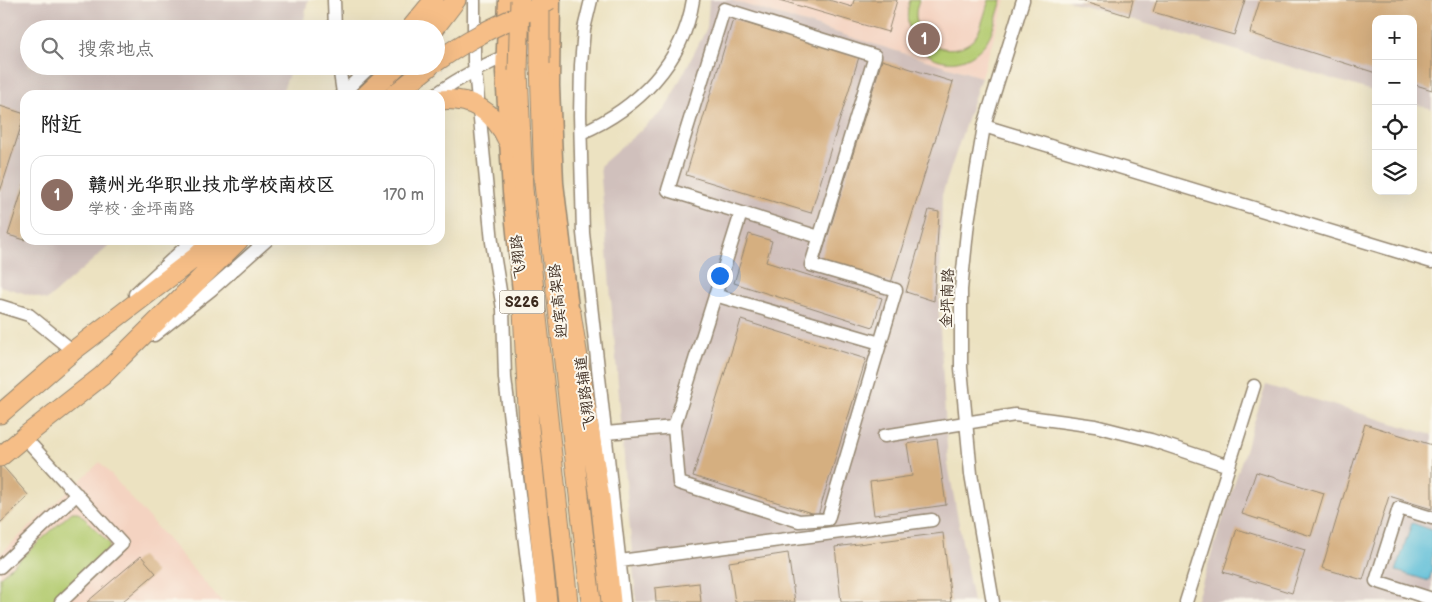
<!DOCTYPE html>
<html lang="zh">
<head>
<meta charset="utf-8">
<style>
  :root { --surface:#fff; --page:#f2f2f2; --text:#222; --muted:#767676; --line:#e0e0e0; --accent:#7c3aed }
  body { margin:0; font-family:"Balsamiq Sans","LXGW WenKai TC",sans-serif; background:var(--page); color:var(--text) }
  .controls { position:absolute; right:15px; top:15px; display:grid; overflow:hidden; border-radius:10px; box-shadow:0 5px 20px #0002 }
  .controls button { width:45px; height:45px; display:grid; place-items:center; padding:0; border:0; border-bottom:1px solid var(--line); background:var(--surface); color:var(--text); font:25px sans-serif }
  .you { position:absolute; left:719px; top:275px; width:18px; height:18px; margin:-12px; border:4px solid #fff; border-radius:50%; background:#1a73e8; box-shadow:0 0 0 8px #1a73e833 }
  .badge { display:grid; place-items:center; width:32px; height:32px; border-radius:50%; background:var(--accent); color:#fff; font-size:16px; font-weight:700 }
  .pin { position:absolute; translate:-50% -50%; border:2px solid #fff; box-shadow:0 1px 5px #0006 }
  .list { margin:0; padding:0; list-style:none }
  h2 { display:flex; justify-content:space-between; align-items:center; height:65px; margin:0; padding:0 20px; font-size:21px }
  h2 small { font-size:16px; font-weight:400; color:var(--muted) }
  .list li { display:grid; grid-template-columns:32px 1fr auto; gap:15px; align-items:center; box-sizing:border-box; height:80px; margin:0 10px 10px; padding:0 10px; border:1px solid var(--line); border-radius:15px }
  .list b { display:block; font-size:19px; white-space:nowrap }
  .list p { margin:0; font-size:16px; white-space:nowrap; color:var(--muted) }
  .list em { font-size:16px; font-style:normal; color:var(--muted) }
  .icon { flex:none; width:28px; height:28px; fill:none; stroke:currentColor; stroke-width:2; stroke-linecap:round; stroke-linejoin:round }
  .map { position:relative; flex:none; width:1432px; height:602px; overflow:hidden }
  .search { position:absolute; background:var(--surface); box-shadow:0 5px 20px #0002; left:20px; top:20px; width:425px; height:55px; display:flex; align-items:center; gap:12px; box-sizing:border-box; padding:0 18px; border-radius:28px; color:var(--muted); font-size:19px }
  .panel { position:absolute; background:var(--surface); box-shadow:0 5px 20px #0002; left:20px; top:90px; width:425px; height:155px; border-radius:15px }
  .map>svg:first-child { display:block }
</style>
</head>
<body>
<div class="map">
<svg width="1432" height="602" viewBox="0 0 1432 602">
  <rect width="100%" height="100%" fill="#fbf7ec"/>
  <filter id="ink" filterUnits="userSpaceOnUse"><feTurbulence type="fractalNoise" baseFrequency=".02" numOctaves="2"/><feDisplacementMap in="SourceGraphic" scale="10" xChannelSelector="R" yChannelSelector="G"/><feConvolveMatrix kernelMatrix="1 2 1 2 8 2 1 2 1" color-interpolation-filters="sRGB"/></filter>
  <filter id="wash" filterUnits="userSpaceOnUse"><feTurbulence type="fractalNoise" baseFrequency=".0096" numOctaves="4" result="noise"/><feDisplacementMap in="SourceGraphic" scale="20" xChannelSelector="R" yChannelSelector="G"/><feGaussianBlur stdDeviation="1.12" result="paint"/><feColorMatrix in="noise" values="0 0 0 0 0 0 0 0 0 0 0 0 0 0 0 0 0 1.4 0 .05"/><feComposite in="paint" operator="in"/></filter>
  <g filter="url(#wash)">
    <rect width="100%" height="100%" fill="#ece2c1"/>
    <path fill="#f4d3c1" d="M730,0H1006L981,77Z
      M100,462L222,602H0V554Z"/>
    <path fill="#d0c0bc" d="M0,0H308L302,29H29V66H292L281,95H25V240H116L47,300L0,286Z
      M709,0H730L981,77L942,195L939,312L948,464L973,602H636L600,166L665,109L707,28Z
      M1066,0H1432V109L1413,103V19H1376V92Z
      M1266,385L1432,435V602H1196Z"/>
    <path fill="#b3cb70" stroke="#777a47" d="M910,0H919C916,8 915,15 917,23C922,48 954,57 973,40C981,32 985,11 989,0H1002C997,14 993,36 983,46C950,83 895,48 910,0Z
      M72,512H78L110,544L108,550L51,602H0V577Z"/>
    <path fill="#58bcd7" stroke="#4a737a" d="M1412,523L1432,530V571L1429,581L1396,571Z"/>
    <g id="blocks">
      <path fill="#d5af80" d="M779,0H829L852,7L854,0H897L888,32Z
        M1078,0H1133L1129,16Z
        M1157,0H1245L1234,35L1153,12Z
        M1260,0H1432V90L1413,84V19H1376V73L1250,33Z
        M733,19L859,57L811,213L686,175Z
        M882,60L953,82L891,283L820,261Z
        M0,106L25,114L0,192Z
        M25,182V240L8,235Z
        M929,210L939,212L934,301L906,292Z
        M749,234L772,241L766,262L882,298L873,327L734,283Z
        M741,320L866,359L818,515L693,476Z
        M1365,424L1432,445V509L1389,496L1363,580L1322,568Z
        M937,439L946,505L874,515L870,482L912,476L907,444Z
        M0,463L29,496L0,523Z
        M1256,472L1324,493L1311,536L1242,514Z
        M1237,529L1305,550L1292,593L1223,572Z
        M943,533L951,602H841L835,547Z
        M788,553L795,602H735L729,562Z
        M141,556L156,573L122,602H87Z
        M699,583L701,602H656L655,588Z"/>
    </g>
  </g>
  <g filter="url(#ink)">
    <use href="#blocks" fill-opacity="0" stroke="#948670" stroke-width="1"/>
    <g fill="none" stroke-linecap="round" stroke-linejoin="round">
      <g stroke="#948670" stroke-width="15">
        <path id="minor" d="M334,0L335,29
          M474,0V61L480,119L492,242L503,309L505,378L532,602
          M591,0L584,29L581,65L580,115L583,233L624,602
          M339,66L343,93
          M341,95L371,66
          M435,95C468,71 506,54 545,42
          M984,126L1432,262
          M581,133C638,108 683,63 693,0
          M741,213L674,427L679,483L799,521L828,519L896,290L811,265L875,56L724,9L668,190L819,237
          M135,294L193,240
          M715,295L880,343
          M0,306L29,315L73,351L79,347
          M154,335L212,289L267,240
          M606,433L674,427
          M884,436L1015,415L1095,426L1151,440L1229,466
          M24,437L122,544L61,602
          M1432,518L1399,508L1376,581L1432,599
          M620,561L932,520
          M0,567L77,494
          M993,602L971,474L961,368V290L968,222L984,126L1023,0
          M1186,602L1254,386"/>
      </g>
      <g stroke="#948670" stroke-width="19">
        <path id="major" d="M507,0L504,72L511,192L524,322
          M552,0L551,86L555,183L572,324"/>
      </g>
      <g stroke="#948670" stroke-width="21">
        <path id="highway" d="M411,28L434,0
          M434,29L456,0
          M540,64L544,184L591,602
          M518,71L523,189L568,602
          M366,95L397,66
          M394,95L430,66
          M440,100C471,97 495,112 508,141
          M523,310L529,427L547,602
          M571,313L600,498L611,602
          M0,414L73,351L196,257L214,240
          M0,457L24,437L102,376L239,240"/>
      </g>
      <use href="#minor" stroke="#fff" stroke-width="12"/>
      <use href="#major" stroke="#f6be87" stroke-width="16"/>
      <use href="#highway" stroke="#f6be87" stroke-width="19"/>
      <g stroke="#948670" stroke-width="21" stroke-linecap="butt">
        <path id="highway-bridge" d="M436,62C450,52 464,43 479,35C502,22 527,14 549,0
          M540,64V0
          M518,71L520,0"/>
      </g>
      <use href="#highway-bridge" stroke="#f6be87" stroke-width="19"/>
    </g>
  </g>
  <g text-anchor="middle" stroke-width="4" stroke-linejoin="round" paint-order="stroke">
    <rect fill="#fbf7ec" stroke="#75685c" stroke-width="1" x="499.5" y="290.5" width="45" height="23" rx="4"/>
    <g font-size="14" font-weight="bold" fill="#3b2a1e">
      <text x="522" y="307">S226</text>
    </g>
    <g font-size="15" fill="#3b2a1e" stroke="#fbf7ec">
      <text transform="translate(518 257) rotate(-96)" y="5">飞翔路</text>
      <text transform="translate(947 298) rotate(-88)" y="5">金坪南路</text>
      <text transform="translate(558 301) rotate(-96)" y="5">迎宾高架路</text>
      <text transform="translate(585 393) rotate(-97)" y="5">飞翔路辅道</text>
    </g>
  </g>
</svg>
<div class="controls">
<button>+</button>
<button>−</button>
<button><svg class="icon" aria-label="locate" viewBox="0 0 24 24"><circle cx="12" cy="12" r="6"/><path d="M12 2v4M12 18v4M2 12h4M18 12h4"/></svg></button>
<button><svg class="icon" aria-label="layers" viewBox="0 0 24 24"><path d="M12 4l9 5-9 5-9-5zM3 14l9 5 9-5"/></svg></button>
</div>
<div class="you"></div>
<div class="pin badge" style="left:924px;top:39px;background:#8d6e63">1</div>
<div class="search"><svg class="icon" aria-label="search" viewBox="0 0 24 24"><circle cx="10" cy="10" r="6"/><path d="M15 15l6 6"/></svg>搜索地点</div>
<section class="panel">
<h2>附近<small></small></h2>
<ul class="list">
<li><span class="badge" style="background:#8d6e63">1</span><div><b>赣州光华职业技术学校南校区</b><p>学校 · 金坪南路</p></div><em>170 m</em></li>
</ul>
</section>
</div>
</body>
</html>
